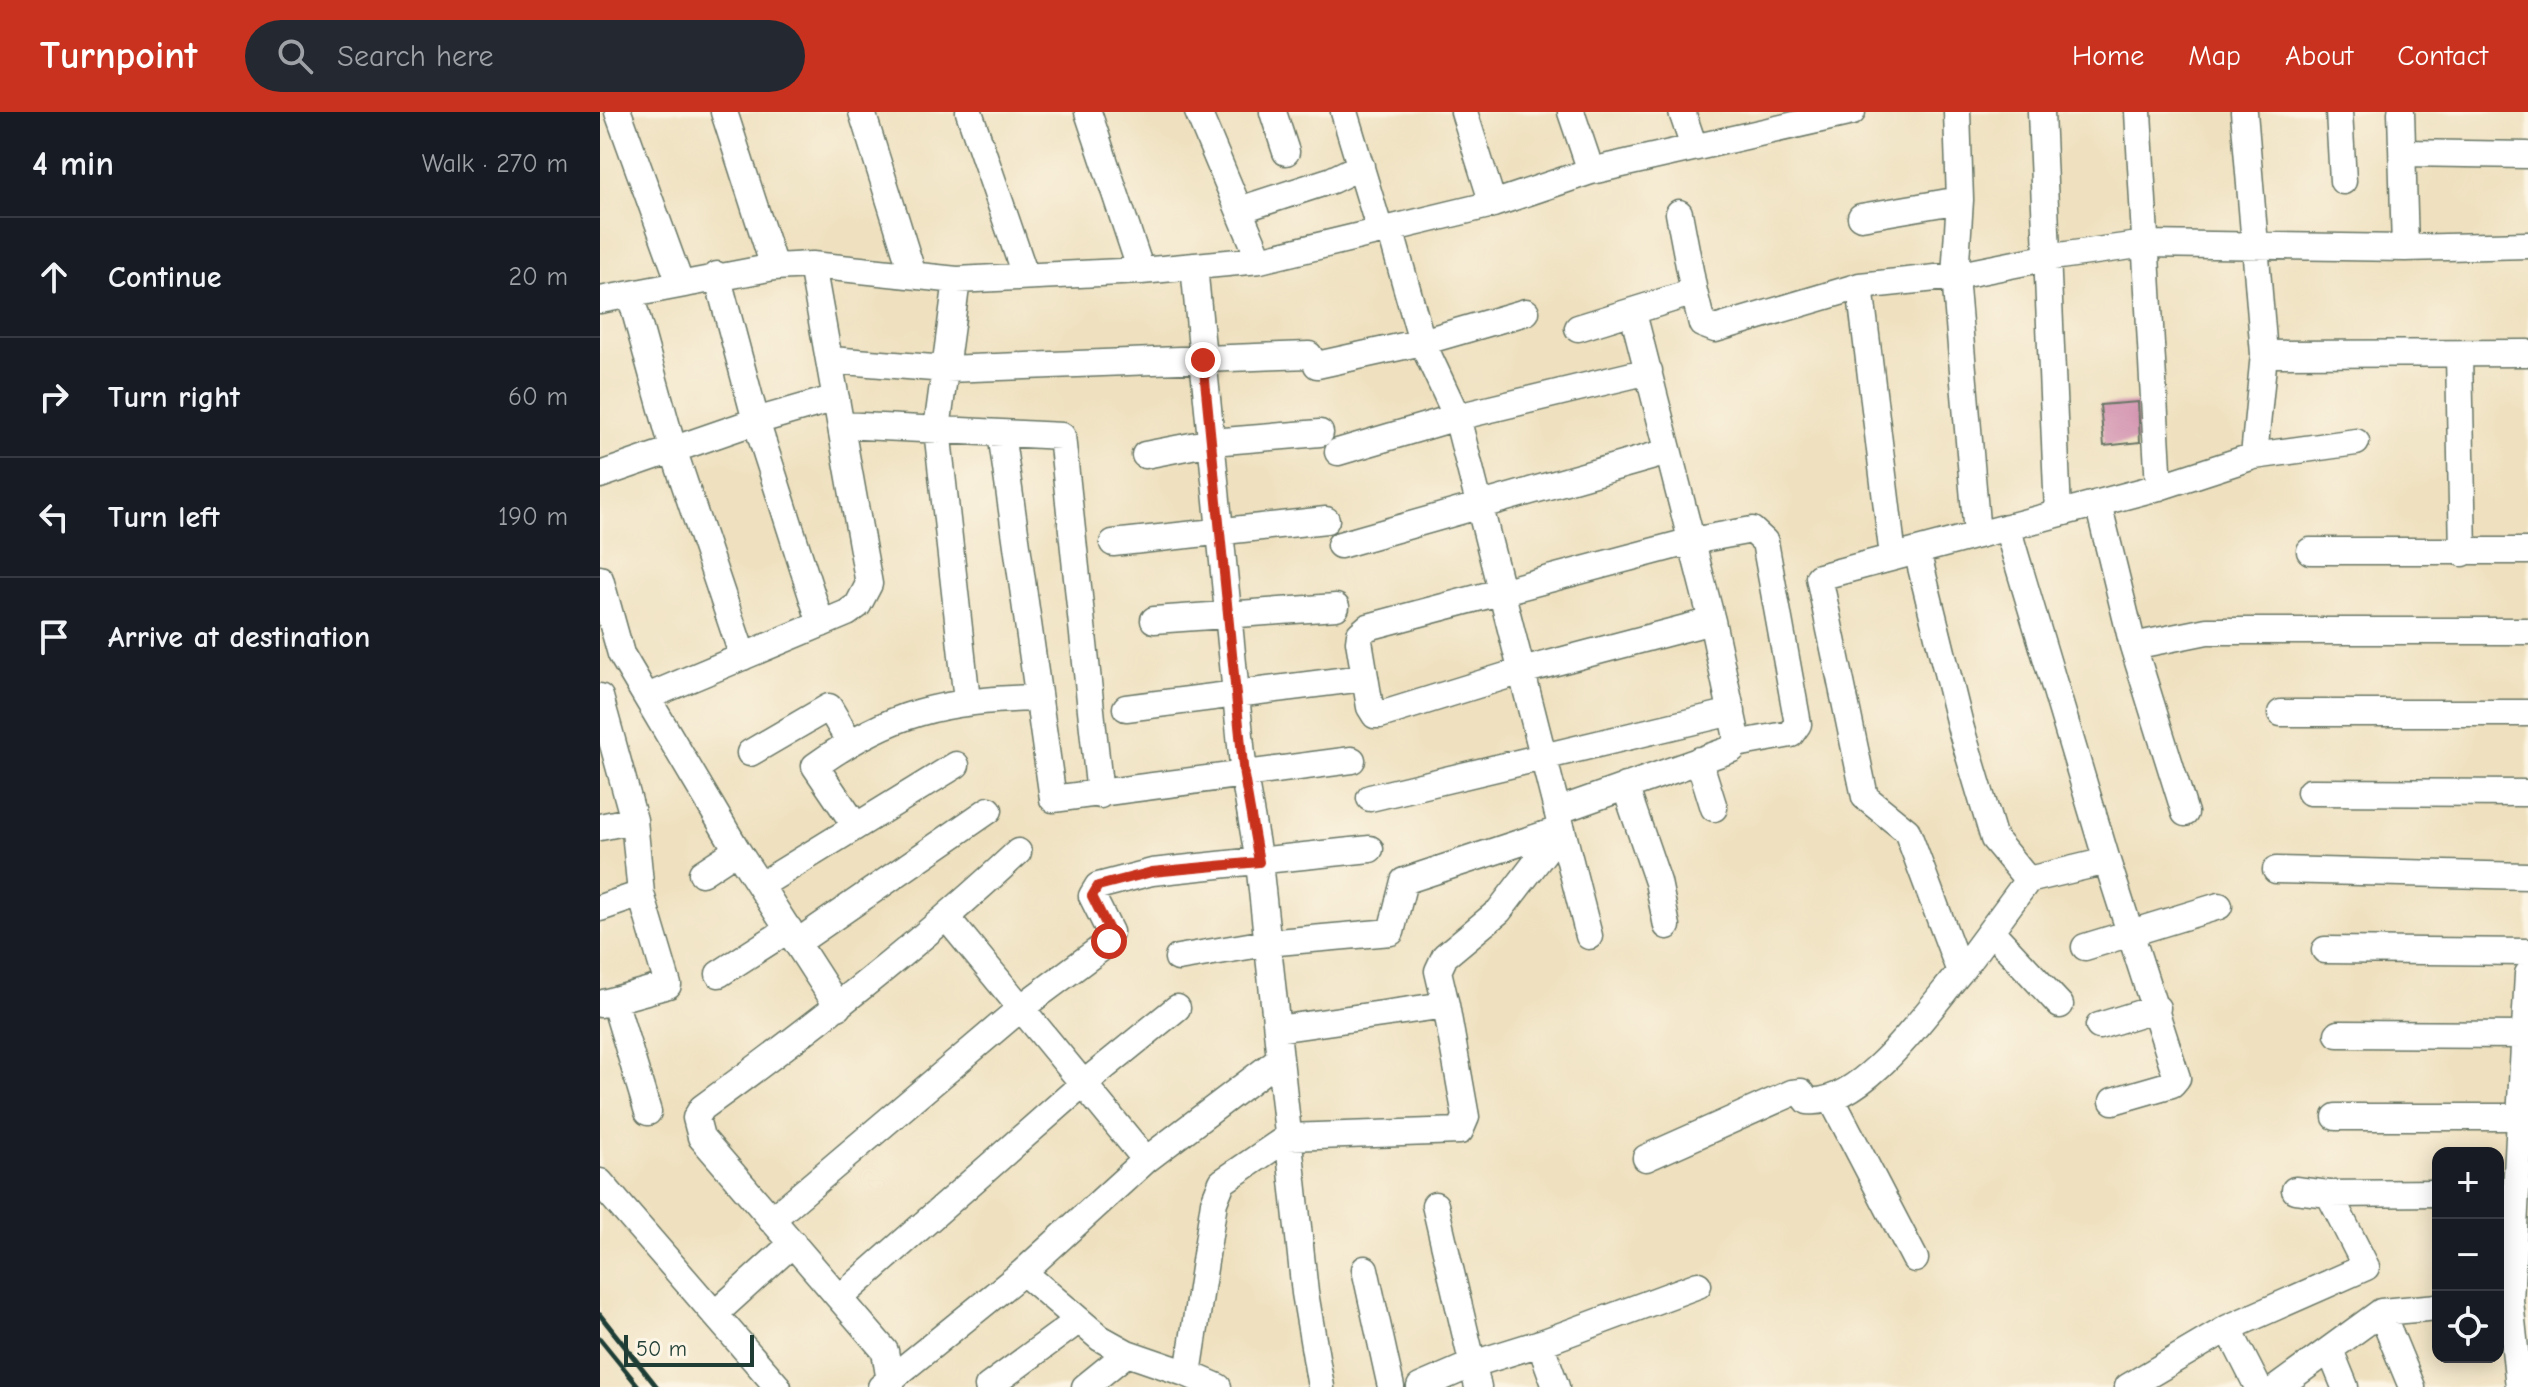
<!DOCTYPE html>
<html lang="en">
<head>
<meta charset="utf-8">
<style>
  :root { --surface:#171b24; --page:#242831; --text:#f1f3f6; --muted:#9ea1a6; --line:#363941; --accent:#c8321e }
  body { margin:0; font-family:"Comic Neue",sans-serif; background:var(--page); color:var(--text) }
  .controls { position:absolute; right:24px; bottom:24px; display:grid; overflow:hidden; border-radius:16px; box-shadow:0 4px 20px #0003 }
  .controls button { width:72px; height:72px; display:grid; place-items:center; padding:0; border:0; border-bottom:2px solid var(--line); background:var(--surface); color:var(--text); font:40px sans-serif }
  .scale { position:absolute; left:24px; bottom:20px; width:130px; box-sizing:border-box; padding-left:8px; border:4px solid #1f3d34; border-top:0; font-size:22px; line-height:28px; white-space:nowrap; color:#1f3d34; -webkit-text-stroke:6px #fcf5e5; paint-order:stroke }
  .stop { position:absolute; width:24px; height:24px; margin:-18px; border:6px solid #c8321e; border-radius:50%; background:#fff }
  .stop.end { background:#c8321e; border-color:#fff; box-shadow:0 2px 8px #0008 }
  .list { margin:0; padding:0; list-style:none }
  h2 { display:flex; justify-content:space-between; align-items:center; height:104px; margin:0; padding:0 32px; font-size:34px }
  h2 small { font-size:26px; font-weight:400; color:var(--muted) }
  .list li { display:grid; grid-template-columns:52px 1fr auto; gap:24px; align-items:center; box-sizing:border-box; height:120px; padding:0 32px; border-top:2px solid var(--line) }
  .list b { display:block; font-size:30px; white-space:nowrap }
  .list em { font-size:26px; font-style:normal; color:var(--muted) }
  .icon { flex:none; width:44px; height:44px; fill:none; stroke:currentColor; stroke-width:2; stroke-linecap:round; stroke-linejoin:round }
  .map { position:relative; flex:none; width:1928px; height:1275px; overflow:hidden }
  header { display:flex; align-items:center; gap:48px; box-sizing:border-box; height:112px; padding:0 40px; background:var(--accent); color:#fff }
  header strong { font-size:38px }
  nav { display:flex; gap:44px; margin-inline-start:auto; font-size:28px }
  .search { width:560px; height:72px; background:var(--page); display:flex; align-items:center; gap:20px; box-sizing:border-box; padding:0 28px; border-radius:44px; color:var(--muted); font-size:30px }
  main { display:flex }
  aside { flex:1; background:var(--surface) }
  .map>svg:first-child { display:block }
</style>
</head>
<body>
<header>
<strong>Turnpoint</strong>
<div class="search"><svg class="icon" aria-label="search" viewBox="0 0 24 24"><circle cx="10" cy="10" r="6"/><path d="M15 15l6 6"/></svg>Search here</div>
<nav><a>Home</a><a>Map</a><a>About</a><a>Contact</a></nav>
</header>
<main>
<aside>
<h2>4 min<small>Walk · 270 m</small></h2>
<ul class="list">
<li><svg class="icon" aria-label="ahead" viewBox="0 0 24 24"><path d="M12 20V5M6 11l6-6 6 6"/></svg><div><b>Continue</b></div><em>20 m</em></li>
<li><svg class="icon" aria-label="right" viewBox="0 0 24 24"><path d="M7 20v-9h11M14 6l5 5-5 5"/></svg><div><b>Turn right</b></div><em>60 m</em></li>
<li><svg class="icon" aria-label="left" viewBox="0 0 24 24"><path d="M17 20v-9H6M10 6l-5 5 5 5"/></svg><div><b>Turn left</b></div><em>190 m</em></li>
<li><svg class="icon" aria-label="arrive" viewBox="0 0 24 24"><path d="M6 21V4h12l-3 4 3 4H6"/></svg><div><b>Arrive at destination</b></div></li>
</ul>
</aside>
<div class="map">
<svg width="1928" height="1275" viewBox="0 0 1928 1275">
  <rect width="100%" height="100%" fill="#fcf5e5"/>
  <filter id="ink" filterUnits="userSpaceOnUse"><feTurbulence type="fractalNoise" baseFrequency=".0125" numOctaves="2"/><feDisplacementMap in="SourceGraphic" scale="16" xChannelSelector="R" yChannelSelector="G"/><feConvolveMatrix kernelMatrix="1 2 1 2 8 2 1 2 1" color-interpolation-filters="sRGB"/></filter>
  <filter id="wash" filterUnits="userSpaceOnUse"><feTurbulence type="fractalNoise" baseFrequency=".006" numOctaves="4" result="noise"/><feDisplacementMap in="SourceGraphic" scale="32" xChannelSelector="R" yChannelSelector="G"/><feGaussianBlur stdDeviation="1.8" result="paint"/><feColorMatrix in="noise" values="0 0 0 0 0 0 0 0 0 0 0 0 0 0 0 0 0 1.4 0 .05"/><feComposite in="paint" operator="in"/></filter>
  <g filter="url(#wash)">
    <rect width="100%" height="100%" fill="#efe1c0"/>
    <g id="blocks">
      <path fill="#d190ae" d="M1538,290L1540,330L1504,334L1500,293Z"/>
    </g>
  </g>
  <g filter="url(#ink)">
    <use href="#blocks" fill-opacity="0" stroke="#687665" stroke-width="2"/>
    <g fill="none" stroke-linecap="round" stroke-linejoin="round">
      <g stroke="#687665" stroke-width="29">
        <path id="minor" d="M18,0L80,171
          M124,0L174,155
          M262,0L313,163
          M369,0L425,163
          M488,0L541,159
          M598,0L660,148
          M673,0L686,40
          M744,0L780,119
          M864,0L893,92
          M971,0L991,59
          M1082,0L1094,35
          M1357,0L1360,88L1355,164L1377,423
          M1441,0L1458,401
          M1538,0L1559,375
          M1644,0L1664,242L1654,344
          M1739,0L1743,69
          M1801,0L1805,136
          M1803,41L1928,43
          M639,98L732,68L761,54
          M1261,105L1360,88
          M790,117L822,230L857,305L989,824
          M594,154L644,664L659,750L705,1181L721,1275
          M117,163L156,309L221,512
          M357,168L337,317L367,589
          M1260,174L1293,445
          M1094,180L1102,212L1115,217L1260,174L1355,164L1445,146L1546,132L1805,136L1928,133
          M31,185L74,340L143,545
          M0,188L174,155L212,153L357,168L541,159L660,148L893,92L991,59L1252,0
          M978,216L1094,180L1079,101
          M1664,242L1928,241
          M1859,243L1863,441
          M231,248L346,257L709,243
          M717,253L822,230L926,200
          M241,313L462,324L500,683
          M401,321L453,687L752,648
          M738,340L857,305L1049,259
          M545,343L612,330L720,321
          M0,363L156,309L236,286
          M1498,391L1533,534L1585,701
          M513,431L726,408
          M740,433L1068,340
          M1317,439L1361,617L1394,727L1428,768
          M1710,439H1928
          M0,467L21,542L137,738L238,895
          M554,508L736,495
          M1112,509L922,559L780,603H775L770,595L759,529L760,522L768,515L1092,429L1152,418L1165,430L1198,612L1191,622L1136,632
          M1533,534L1607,519H1928
          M0,585L34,708L41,782L68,873L0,892
          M47,585L247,501L258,493L269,472L212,153
          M526,596L763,566
          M1681,601H1928
          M150,641L229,595L249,629
          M1099,648L1114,696
          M1025,674L1058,770L1067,814
          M1710,680L1928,681
          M770,686L1132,600
          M957,699L1132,637L1137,626L1112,509L1033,201
          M255,713L215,654C292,599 343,589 436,586
          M0,715L34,708
          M1507,749L1577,966L1572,972L1513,989
          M1676,758L1928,764
          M102,761L137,738
          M161,773L356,653
          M0,796L41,782
          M347,806L546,1048
          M1391,819L1460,893
          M198,830L389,698
          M1485,835L1619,794
          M1725,838L1928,840
          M578,846L666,831L791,820L804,769L962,717
          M1360,860L1428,768L1507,749L1407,415
          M119,862L189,817
          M14,888L48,1000
          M1499,914L1557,896
          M677,917L846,893L838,859L845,844L899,799L962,717
          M1738,922L1925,923
          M1231,986L1315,1147
          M1736,1005H1928
          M1046,1046L1192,981L1201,980L1208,989C1262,995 1328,898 1360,860L1307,719L1265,685L1219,465L1559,375L1654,344L1756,330
          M0,1070L178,1275
          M1695,1078L1729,1082L1838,1081
          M835,1093L878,1275
          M171,1108L422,895L504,834L510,820L492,784L498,774L552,760L770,737
          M765,1157L791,1275
          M423,1160L500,1226L527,1241L588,1262
          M241,1185L482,973L577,896
          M1781,1200L1812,1275
          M115,1202L193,1131
          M1628,1216L1658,1275
          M940,1231L956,1275
          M1730,1238L1745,1275
          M281,1275L423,1160L546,1048L678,948
          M291,1275L285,1239L101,1025L96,1006L102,996C212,916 319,833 418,740
          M388,1275L479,1208
          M485,1275L527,1241
          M618,1275L588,1262L614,1090L622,1070L688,1025L860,1019L866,1005L846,893
          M820,1275L873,1252L947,1229L1098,1173
          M1528,1275L1628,1216L1766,1155L1729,1082
          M1678,1275L1781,1200L1838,1195
          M1919,1275L1910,1189L1928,862"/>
      </g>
      <use href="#minor" stroke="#fff" stroke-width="26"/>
      <path stroke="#1f3d34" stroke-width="5" d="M0,1203L57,1275
        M0,1227L39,1275"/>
    </g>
  </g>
  <g fill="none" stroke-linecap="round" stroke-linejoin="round" filter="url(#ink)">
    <path stroke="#c8321e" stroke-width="10" d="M509,829L510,820L492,784L498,774L552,760L659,750L644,664L603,248"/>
  </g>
</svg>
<div class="controls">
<button>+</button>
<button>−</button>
<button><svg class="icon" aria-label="locate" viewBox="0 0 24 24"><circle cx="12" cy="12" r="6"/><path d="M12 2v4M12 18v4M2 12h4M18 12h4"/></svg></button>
</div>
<div class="scale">50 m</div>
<div class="stop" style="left:509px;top:829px"></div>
<div class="stop end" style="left:603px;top:248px"></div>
</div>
</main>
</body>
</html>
